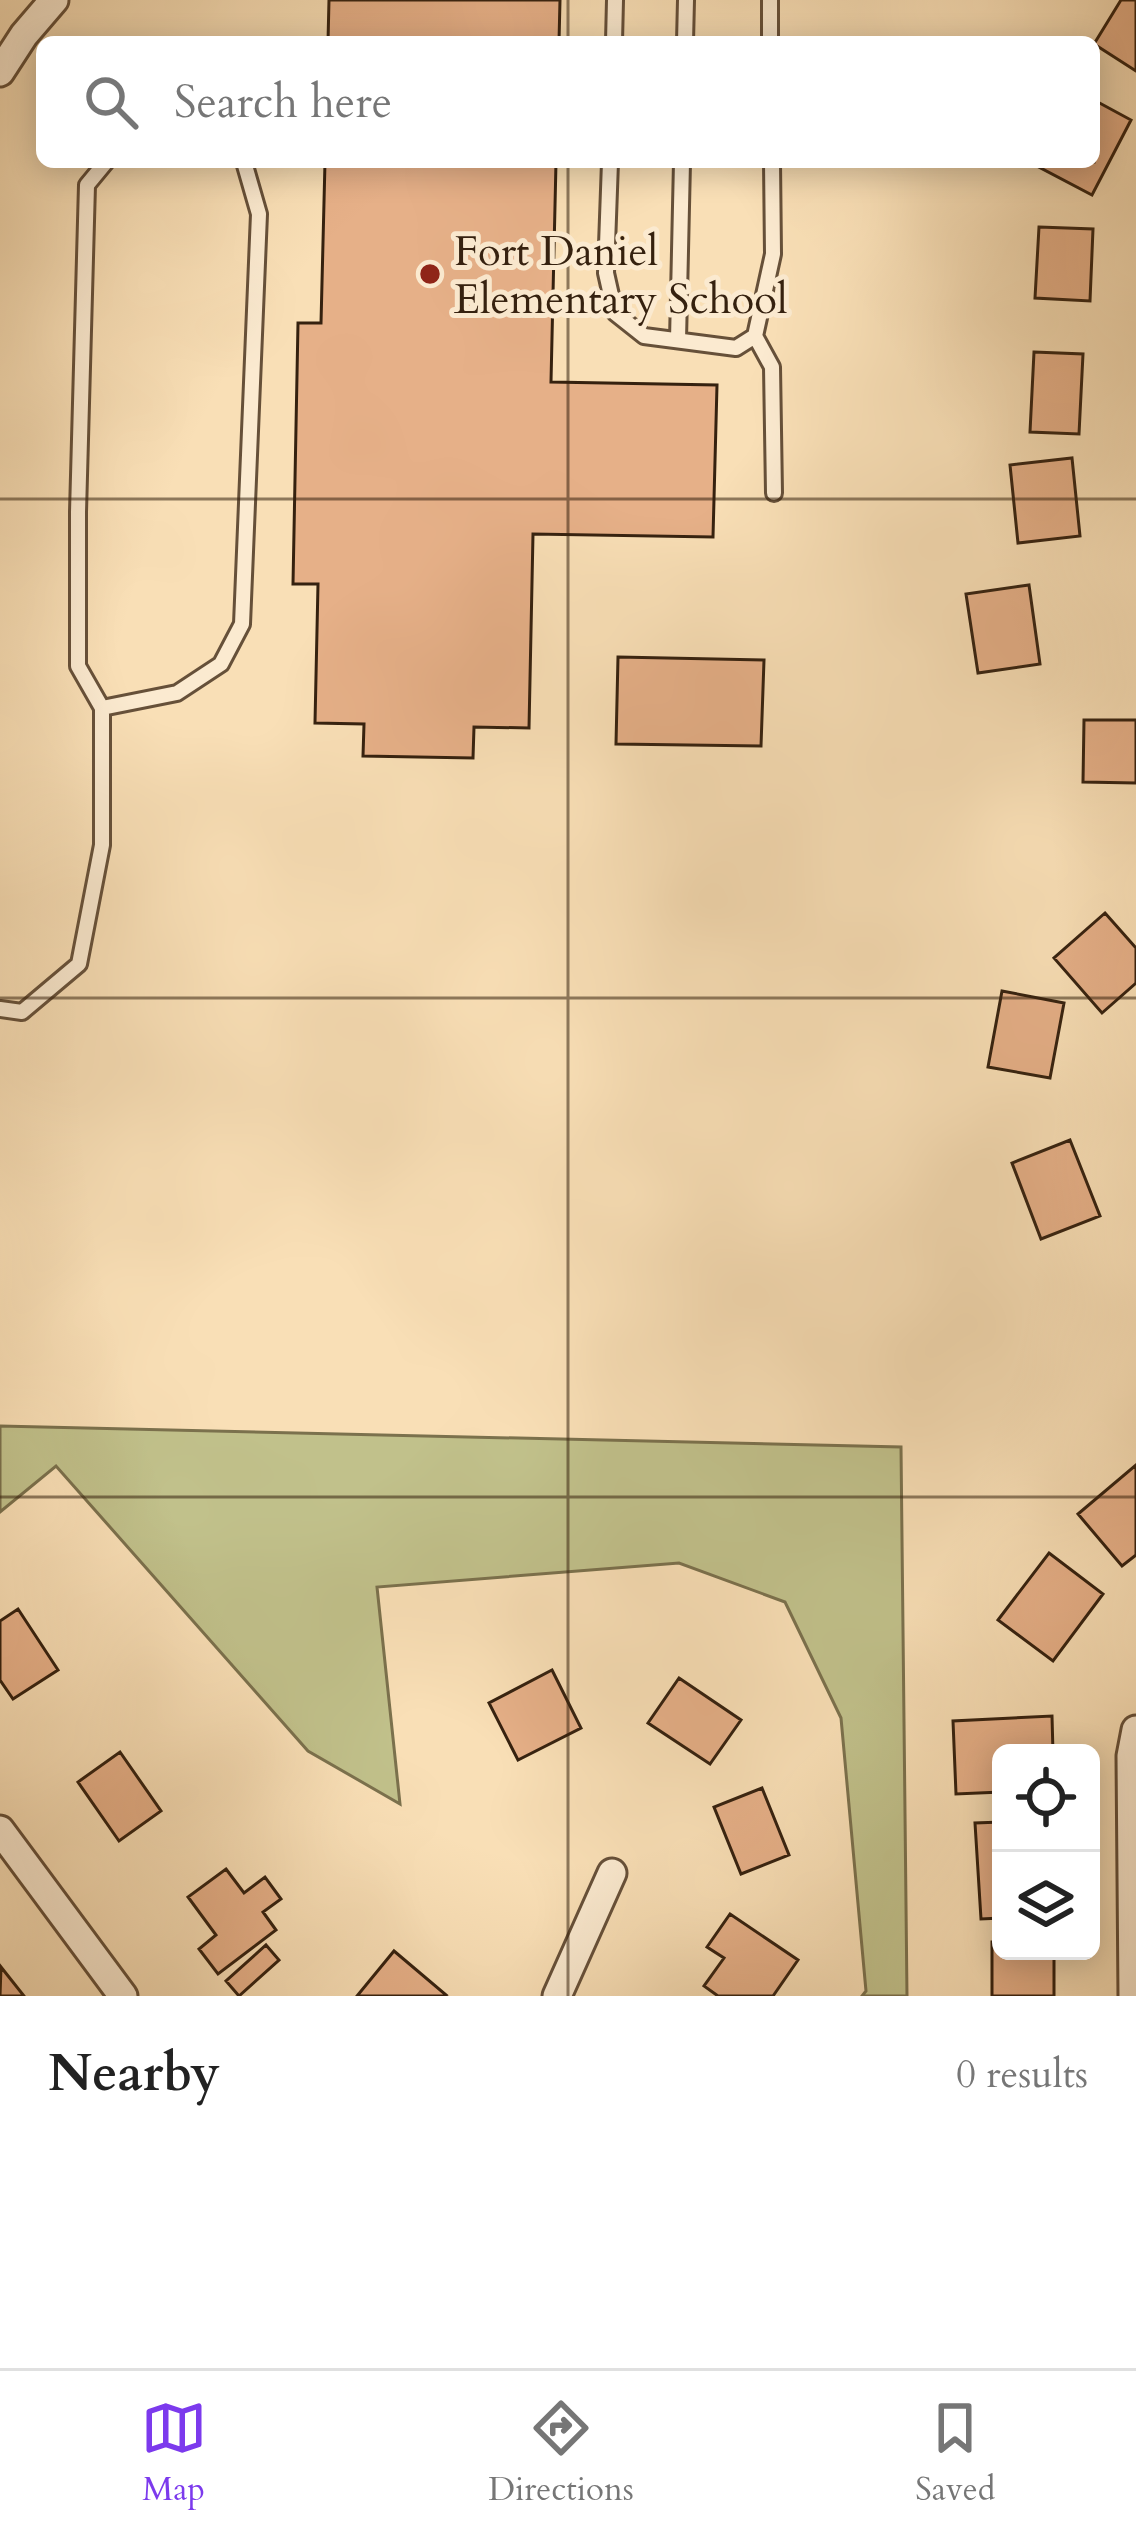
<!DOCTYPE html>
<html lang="en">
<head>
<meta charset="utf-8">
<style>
  :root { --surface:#fff; --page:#f6f6f6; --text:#222; --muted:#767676; --line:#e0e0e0; --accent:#7c3aed }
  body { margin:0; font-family:Cardo,serif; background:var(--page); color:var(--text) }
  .controls { position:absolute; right:36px; bottom:36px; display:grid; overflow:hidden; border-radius:18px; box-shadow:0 6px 30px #0003 }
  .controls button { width:108px; height:108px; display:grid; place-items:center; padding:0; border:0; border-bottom:3px solid var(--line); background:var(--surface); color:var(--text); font:60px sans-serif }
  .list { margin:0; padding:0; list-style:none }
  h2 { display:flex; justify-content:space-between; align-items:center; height:156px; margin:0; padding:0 48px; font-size:51px }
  h2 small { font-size:39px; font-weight:400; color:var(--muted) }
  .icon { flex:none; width:66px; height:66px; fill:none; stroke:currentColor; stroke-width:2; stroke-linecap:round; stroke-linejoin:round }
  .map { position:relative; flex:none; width:1136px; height:1996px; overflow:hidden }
  .search { position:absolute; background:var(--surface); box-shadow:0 6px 30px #0003; left:36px; right:36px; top:36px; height:132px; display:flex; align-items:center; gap:30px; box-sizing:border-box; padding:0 42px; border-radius:18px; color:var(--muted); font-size:45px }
  .sheet { height:372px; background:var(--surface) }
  nav { display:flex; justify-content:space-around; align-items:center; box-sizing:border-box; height:168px; border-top:3px solid var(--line); background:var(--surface); font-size:33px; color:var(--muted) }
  nav a { display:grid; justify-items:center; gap:6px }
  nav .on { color:var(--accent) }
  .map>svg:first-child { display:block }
</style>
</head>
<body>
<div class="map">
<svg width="1136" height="1996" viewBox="0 0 1136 1996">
  <rect width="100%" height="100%" fill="#f9dfb6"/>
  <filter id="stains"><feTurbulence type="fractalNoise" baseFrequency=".00167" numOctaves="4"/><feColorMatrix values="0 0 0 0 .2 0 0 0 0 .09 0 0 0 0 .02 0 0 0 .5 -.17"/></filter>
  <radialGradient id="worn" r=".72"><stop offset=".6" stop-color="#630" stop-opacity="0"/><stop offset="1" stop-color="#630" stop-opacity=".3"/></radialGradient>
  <path fill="#c1c18b" stroke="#7b714d" stroke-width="3" d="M0,1426L901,1447L907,1996H862L866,1991L841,1718L785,1602L679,1563L377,1587L400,1804L308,1751L56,1466L0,1512Z"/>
  <path fill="#e6b088" stroke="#35210f" stroke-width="3" d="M329,0H560L559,42H328Z
    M1121,0H1136V71L1094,44Z
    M1094,100L1131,120L1092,195L1037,166L1039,162H1094Z
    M325,162H556L551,382L717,385L713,537L533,534L529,728L474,727L473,758L363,756L364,724L315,723L318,584H293L298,323H321Z
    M1039,227L1093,229L1090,301L1035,298Z
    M1034,352L1083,354L1079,434L1030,432Z
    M1072,458L1080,536L1018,543L1010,465Z
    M1029,585L1040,664L978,673L966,594Z
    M618,657L764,660L761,746L616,744Z
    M1084,720H1136V783L1083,782Z
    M1105,913L1136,948V983L1102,1013L1054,958Z
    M1002,991L1064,1003L1050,1078L988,1067Z
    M1070,1140L1100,1216L1041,1239L1012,1163Z
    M1136,1465V1555L1122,1566L1078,1514Z
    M1049,1553L1103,1594L1053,1661L998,1620Z
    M18,1609L58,1670L13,1699L0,1680V1621Z
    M552,1670L581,1728L518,1760L489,1703Z
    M679,1678L741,1720L710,1764L648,1723Z
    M1052,1716L1053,1753H1001V1792L956,1794L953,1721Z
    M120,1752L161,1811L119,1841L78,1782Z
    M762,1788L789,1855L741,1874L714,1807Z
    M1001,1822V1918L981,1919L975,1823Z
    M226,1869L244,1893L265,1877L281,1899L263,1912L276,1930L218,1974L199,1949L216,1935L188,1897Z
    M730,1914L798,1960L773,1996H718L704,1986L724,1958L707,1947Z
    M992,1942H1001V1951H1054V1996H992Z
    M266,1945L279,1960L239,1996L226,1981Z
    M394,1951L446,1995L444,1996H357Z
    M1,1967L24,1996H0Z"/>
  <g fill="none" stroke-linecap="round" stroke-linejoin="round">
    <g stroke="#665039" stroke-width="20">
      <path id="lane" d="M770,0V42
        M614,42L615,0
        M685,42L686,0
        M610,162L606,273L615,313L644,336L736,348L755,336
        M772,162L773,254L755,336L772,367L774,493
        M678,340L682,162
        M102,708L177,693L221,664L242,624L259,214L244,162
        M0,1009L22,1012L79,964L102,845V708L78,666V512L87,185L106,162"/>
    </g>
    <g stroke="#665039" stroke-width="33">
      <path id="street" d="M0,72L24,35L54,0
        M0,1830L123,1996
        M557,1996L612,1873
        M1133,1996L1131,1756L1136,1730"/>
    </g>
    <use href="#lane" stroke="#fbead0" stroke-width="14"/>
    <use href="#street" stroke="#fbead0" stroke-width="27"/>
  </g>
  <path fill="none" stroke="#35210f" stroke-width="3" stroke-opacity="0.55" d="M568,0V42M568,162V1996M0,499H1136M0,998H1136M0,1497H1136"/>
  <circle fill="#8f2418" stroke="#fbead0" stroke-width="4.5" cx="430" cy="274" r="12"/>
  <g text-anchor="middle" stroke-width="10" stroke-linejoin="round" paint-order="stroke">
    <g font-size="42" fill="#35210f" stroke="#fbead0" text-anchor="start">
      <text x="454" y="265">Fort Daniel<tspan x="454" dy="48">Elementary School</tspan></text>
    </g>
  </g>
  <rect width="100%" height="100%" filter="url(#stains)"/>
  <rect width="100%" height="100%" fill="url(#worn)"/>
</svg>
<div class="controls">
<button><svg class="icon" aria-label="locate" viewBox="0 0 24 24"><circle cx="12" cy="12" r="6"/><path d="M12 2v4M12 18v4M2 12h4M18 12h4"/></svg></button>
<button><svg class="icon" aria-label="layers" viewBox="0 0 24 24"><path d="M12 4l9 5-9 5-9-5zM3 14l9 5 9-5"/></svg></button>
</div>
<div class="search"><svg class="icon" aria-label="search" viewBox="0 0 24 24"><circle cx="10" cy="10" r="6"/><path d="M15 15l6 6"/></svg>Search here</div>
</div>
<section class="sheet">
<h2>Nearby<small>0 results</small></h2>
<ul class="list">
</ul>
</section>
<nav>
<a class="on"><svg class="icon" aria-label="map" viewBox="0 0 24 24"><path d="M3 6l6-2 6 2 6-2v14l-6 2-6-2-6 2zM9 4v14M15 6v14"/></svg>Map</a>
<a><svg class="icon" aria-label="directions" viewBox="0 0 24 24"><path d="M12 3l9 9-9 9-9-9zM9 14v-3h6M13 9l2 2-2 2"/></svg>Directions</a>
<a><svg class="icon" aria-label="saved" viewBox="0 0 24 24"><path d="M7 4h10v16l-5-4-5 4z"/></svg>Saved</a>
</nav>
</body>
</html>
